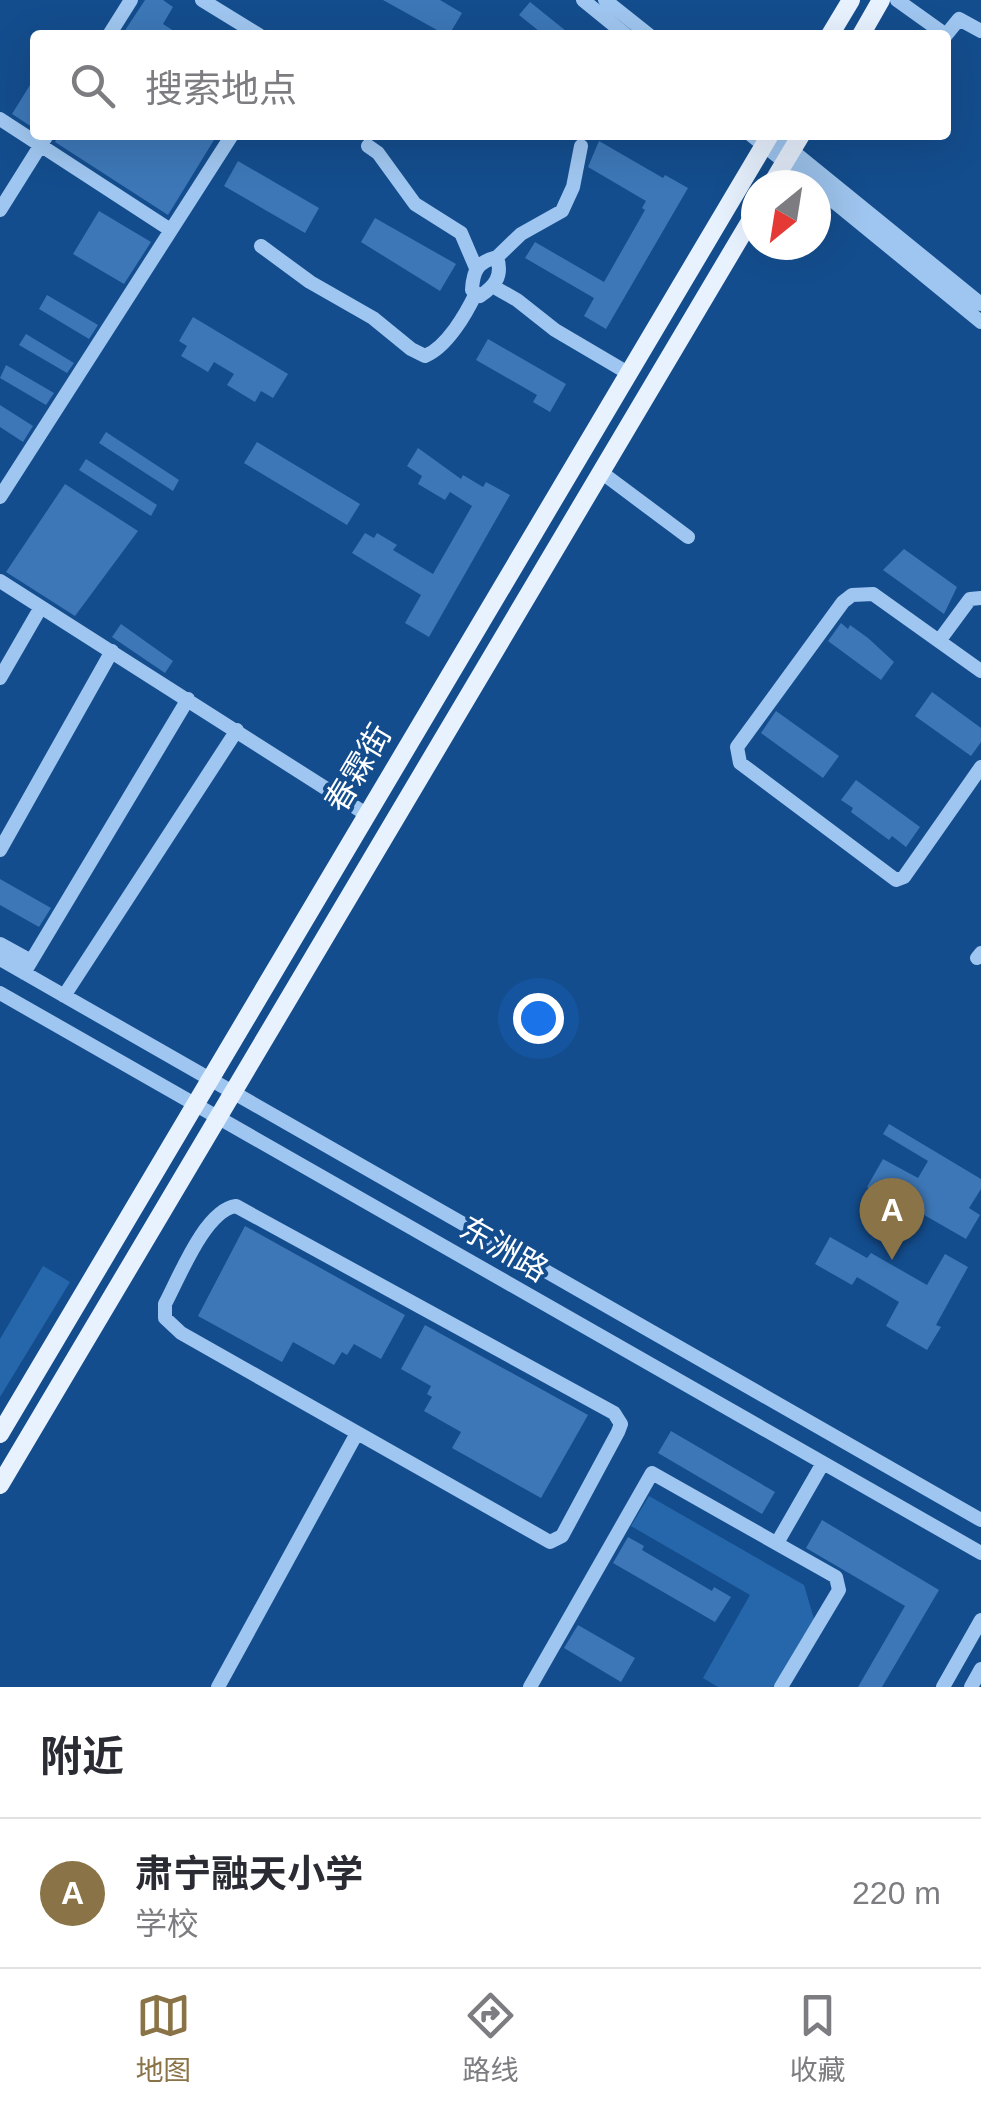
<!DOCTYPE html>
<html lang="zh">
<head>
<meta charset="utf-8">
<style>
  :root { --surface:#fff; --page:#f7f7f7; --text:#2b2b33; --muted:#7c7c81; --line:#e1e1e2; --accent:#8a7346 }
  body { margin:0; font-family:Arial,"Noto Sans SC",sans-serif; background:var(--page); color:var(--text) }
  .compass { position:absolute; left:741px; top:170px; width:90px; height:90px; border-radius:50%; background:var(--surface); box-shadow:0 10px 40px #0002; rotate:210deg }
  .you { position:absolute; left:538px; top:1018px; width:35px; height:35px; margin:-25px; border:8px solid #fff; border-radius:50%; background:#1a73e8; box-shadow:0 0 0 15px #1a73e833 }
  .badge { display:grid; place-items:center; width:65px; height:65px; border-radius:50%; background:var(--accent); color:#fff; font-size:32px; font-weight:700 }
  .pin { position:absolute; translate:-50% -82px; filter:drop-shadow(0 2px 5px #0008) }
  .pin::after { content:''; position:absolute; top:52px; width:35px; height:30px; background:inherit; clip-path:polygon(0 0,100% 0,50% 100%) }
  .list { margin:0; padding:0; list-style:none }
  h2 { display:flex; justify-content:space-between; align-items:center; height:130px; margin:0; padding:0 40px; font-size:42px }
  h2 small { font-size:32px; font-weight:400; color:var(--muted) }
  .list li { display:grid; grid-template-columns:65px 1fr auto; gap:30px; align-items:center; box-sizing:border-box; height:150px; padding:0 40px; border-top:2px solid var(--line) }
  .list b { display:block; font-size:38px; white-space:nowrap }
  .list p { margin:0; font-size:32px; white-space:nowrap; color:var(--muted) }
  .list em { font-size:32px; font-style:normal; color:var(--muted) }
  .icon { flex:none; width:55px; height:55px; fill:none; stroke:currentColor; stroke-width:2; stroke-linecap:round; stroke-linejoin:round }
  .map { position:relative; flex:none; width:981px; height:1687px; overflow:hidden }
  .search { position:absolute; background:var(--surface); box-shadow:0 10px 40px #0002; left:30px; right:30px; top:30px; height:110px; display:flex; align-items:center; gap:25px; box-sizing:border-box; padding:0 35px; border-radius:10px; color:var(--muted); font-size:38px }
  .sheet { height:280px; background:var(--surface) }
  nav { display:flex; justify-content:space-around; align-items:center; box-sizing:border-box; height:140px; border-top:2px solid var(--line); background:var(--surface); font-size:28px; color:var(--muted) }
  nav a { display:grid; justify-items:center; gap:5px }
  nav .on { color:var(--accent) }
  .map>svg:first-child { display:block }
</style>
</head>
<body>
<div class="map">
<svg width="981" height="1687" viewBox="0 0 981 1687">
  <rect width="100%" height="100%" fill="#144d8d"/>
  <path fill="#2667ac" d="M43,1266L70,1282L0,1397V1339Z
    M649,1496L804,1585L814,1619L774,1687H718L703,1678L750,1595L631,1526Z"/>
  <path fill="#3d77b7" d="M145,0H163L173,7L163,24L180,35H122Z
    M383,0H440L462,13L449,35H446Z
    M530,2L571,35H544L519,15Z
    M35,77V129L12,114Z
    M59,135H217L168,215L55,142Z
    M599,141L663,178L665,175L688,188L606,329L584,316L594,298L525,258L535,242L604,282L645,210L642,208L646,201L588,167Z
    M238,161L319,208L305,233L224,186Z
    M99,211L151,242L124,284L73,254Z
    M375,218L456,264L440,291L361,242Z
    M47,295L98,325L89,339L39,309Z
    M193,317L288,374L273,398L261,391L255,402L227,385L234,374L214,362L208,372L181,356L187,346L179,341Z
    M26,334L74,363L67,373L19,345Z
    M488,339L566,384L550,412L533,402L537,395L476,360Z
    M6,365L54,393L46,405L0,378Z
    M0,405L33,426L23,442L0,427Z
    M106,432L179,480L173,491L99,443Z
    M257,442L360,504L347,525L244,463Z
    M418,448L461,479L463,475L483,487L486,482L510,495L429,637L405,623L421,595L352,553L365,533L374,538L377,533L397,545L393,550L433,574L472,506L450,492L445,500L418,484L422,476L407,466Z
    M86,459L157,505L151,516L79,470Z
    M65,484L138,531L75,616L6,572Z
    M904,549L957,587L944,614L883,570Z
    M841,623L848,629L850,625L868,638L894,662L881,680L828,641Z
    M121,624L173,661L165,673L112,637Z
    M932,692L981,728V742L971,756L915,716Z
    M776,711L839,756L823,778L761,733Z
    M856,780L920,827L906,847L892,836L889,840L851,812L853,808L841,800Z
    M0,879L51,908L39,927L0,905Z
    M889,1124L981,1179V1189L969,1208L980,1215L966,1239L898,1200L896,1204L867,1187L883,1159L918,1178L928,1161L883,1134Z
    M245,1226L405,1315L381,1359L354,1344L347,1355L342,1352L334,1365L293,1342L282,1362L198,1316Z
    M830,1237L867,1258L871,1253L927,1285L945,1254L968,1267L936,1325L941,1327L927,1350L886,1326L899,1302L857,1277L852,1285L815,1264Z
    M425,1325L588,1415L541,1498L452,1448L461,1432L424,1411L432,1397L427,1394L431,1386L401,1369Z
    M671,1431L775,1492L762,1514L658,1453Z
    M822,1520L939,1590L882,1687H858L905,1606L806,1548Z
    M628,1537L644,1546L642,1550L712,1591L714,1587L731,1597L715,1622L613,1563Z
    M578,1625L635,1658L621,1682L564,1648Z"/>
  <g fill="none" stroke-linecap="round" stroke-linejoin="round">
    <path stroke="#9fc6f0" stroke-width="14" d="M202,0L259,35
      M583,0L626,35
      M605,0L649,35
      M897,0L946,35L959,19L981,31
      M109,35L131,0
      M0,119L169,229
      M751,135L813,185
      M773,135L981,304
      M368,146L378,153L415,204L461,233L476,268
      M816,187L981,322
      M0,210L47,135
      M261,246L310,282L373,318L411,349L425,356C447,347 466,314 476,293
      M497,257L521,234L562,211L573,187L581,146
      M497,257C503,276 495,286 480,296L472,290C473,270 478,262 497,257Z
      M494,287L517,300L555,330L628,373
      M601,472L688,537
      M0,497L232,135
      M0,581L366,814
      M939,641L970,599L981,598
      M981,671L873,594L852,595L843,602L737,747L740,763L896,880L904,877L981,767
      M0,678L41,607
      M0,850L112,651
      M0,944L31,961
      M977,958L981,953
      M0,959L981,1520
      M24,973L188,699
      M0,993L981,1553
      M64,996L237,730
      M236,1206L614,1413L621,1424L618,1432L562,1536L550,1542L181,1333L165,1318V1304C179,1278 205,1210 236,1206Z
      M777,1543L823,1463
      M218,1687L357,1433
      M530,1687L652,1473L836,1577L839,1590L781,1687
      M943,1687L981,1620
      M971,1687L981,1669"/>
    <path stroke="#e8f2ff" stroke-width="18" d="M830,35L851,0
      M861,35L881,0
      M771,185L801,135
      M0,1434L770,135
      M0,1485L756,211"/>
  </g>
  <g text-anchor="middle" stroke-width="8" stroke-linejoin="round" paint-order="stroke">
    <g font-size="32" fill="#fff" stroke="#144d8d">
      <text transform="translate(358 768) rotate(-59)" y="11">春霖街</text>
      <text transform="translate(504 1249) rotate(30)" y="11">东洲路</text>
    </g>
  </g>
</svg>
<svg class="compass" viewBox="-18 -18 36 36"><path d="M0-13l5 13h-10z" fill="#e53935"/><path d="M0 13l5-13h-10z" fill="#7c7c81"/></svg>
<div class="you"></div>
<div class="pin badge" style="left:892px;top:1260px">A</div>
<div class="search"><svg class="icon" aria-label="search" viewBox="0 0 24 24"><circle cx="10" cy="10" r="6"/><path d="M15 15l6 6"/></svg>搜索地点</div>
</div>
<section class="sheet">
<h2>附近<small></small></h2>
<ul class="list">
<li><span class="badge">A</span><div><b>肃宁融天小学</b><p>学校</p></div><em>220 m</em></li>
</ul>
</section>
<nav>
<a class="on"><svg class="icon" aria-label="map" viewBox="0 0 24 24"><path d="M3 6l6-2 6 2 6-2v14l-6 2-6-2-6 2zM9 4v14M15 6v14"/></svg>地图</a>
<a><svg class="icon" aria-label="directions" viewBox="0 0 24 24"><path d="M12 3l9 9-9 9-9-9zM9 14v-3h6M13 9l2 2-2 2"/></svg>路线</a>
<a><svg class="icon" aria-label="saved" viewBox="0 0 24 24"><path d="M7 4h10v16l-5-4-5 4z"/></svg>收藏</a>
</nav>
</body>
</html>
